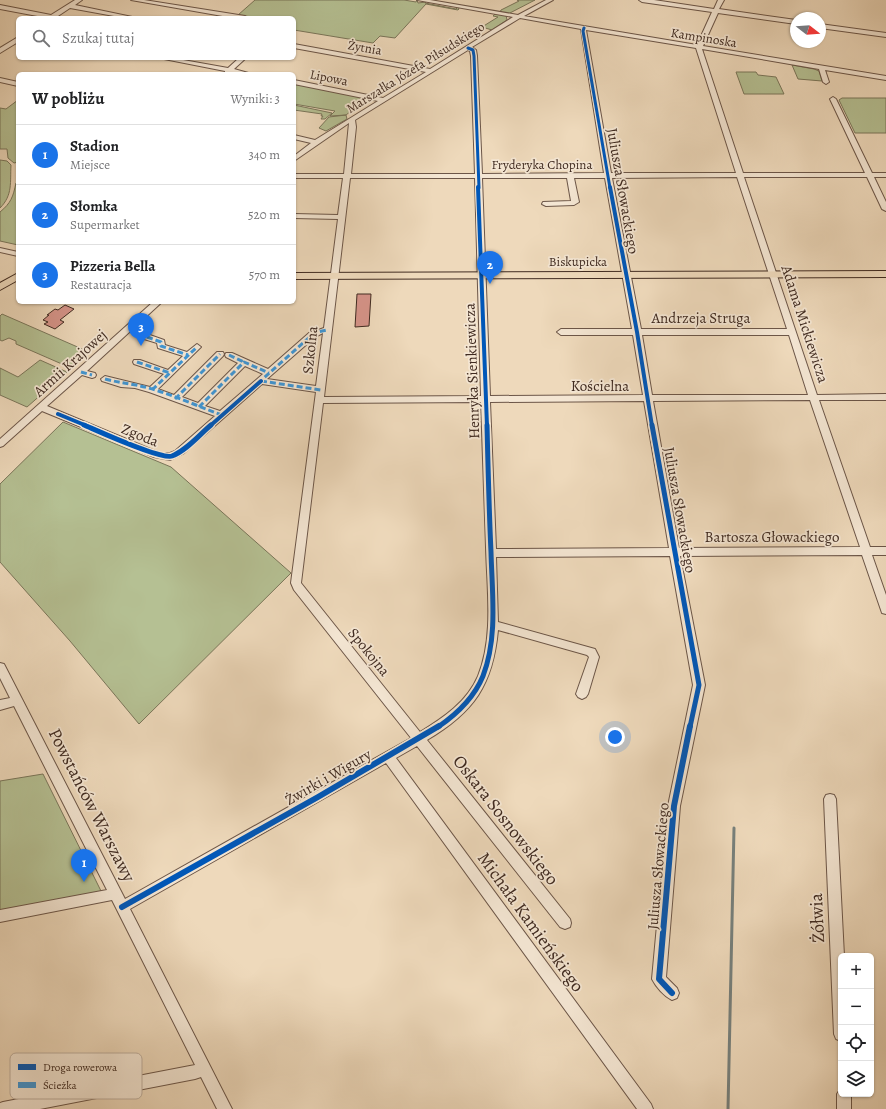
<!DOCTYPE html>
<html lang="pl">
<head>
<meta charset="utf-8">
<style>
  :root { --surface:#fff; --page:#f6f6f6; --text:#202124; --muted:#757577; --line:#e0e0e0; --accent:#1a73e8 }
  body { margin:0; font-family:Alegreya,serif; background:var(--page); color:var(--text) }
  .controls { position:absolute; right:12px; bottom:12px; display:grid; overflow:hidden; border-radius:6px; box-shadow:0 1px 3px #0004 }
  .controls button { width:36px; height:36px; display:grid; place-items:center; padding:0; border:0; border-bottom:1px solid var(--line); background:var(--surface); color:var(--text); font:20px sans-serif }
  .compass { position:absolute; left:790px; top:12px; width:36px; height:36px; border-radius:50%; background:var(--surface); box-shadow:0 1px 3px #0004; rotate:107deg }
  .you { position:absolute; left:615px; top:737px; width:14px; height:14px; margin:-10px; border:3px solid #fff; border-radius:50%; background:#1a73e8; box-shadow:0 0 0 6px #1a73e833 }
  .badge { display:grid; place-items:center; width:26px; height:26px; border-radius:50%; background:var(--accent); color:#fff; font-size:13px; font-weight:700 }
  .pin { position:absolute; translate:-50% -33px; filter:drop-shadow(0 1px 2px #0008) }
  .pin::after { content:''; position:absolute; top:21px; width:14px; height:12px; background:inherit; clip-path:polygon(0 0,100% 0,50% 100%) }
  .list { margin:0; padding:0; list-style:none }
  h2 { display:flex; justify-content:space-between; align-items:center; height:52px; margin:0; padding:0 16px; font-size:17px }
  h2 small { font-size:13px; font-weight:400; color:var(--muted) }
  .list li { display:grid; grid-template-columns:26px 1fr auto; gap:12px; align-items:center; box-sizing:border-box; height:60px; padding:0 16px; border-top:1px solid var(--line) }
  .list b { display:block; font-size:15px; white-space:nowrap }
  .list p { margin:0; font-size:13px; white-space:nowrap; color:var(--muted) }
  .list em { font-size:13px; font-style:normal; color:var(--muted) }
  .icon { flex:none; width:22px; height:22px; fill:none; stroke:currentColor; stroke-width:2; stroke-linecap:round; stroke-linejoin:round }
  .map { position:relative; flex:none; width:886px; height:1109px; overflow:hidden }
  .search { position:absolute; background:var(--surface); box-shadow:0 1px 3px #0004; left:16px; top:16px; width:280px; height:44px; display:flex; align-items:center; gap:10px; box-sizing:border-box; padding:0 14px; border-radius:6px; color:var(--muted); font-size:15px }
  .panel { position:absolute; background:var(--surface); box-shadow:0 1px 3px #0004; left:16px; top:72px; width:280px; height:232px; border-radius:6px }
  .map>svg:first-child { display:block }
</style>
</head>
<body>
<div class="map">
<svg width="886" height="1109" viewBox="0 0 886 1109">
  <rect width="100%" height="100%" fill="#eed9bb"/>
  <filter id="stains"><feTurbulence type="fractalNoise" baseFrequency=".005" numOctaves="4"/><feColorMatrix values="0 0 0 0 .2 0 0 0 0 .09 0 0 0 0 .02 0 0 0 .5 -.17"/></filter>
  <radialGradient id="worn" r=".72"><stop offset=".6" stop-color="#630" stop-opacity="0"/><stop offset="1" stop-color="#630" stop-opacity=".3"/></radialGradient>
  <path fill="#b5c093" stroke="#7a765a" d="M255,0H404L416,2L417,0L418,3L426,2L425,3L456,9L458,7L459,9L458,10L426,4L395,38L380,36L373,43L294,30V18H258L238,15Z
    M517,0H535L508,14L500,12L501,10L519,1Z
    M495,14L506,15L507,20L492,30L482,27L498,17L493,16Z
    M792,65L814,69L819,71L822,81L798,79Z
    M736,72H756L758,75L776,77L784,94H744Z
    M294,84L372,98L354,110L352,109L349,110L351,111L346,115L330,116L335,111L294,104Z
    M842,98H886V133H855L839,100Z
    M18,100V162L14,163L8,158L7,149H0V108L6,109Z
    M294,105L332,113L325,119H321L323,116H321L322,114L294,110Z
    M346,115L347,119L326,131L319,128L329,117Z
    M0,160L7,161L11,165C10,182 13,195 0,208Z
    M18,181V245L0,241V212C11,203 13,197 16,183Z
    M2,314L89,352L71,368L16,344V341L9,338L2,341L0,340V316Z
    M40,360L67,372L27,407L0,395V368L18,377Z
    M63,422L171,467L291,573L139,724L70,641L0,562V484Z
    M43,774L102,893L0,912V781Z"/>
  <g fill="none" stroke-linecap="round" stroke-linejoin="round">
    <path stroke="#77807c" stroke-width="3" d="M728,1109L734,828"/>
  </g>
  <path fill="#d59388" stroke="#402b21" d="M357,294H371L369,326L355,327Z
    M65,305L74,309L60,320L64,322L55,329L44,324L48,322L43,320L49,315H47L55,309L58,310Z"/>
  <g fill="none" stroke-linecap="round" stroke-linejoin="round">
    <g stroke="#6c5648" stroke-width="2">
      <path id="minor" d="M75,0H82L75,5L137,18H125L70,8L55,18H48L0,9V5L51,15Z
        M131,0H144L245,16L248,18H234Z
        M417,0H430L518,15L546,0H553L524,16L697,45L712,12L642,2L639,0H654L714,9L718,0H724L719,9L796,20V24L718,13L703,46L886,76V80L825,70L829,82L826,84L823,82L819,69L702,49L743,173H865L830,99L833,97L836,99L872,173H886V177H874L886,202V211L882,209L867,177H744L817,395L886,394V400H819L870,547H886V555H872L886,595V614L882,613L881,610L862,555L680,556L705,685L680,806L666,977L677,988L679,993L677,998L672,1000C664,996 656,987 652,979L668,806L693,685L670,556L496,557L498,622L595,649L599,657L588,694L586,697L582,699L578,697L576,694L589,657L587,655L498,630C493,685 474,712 427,740L570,919L571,923L570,927L565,929L560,927L417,746L396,758L651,1104L653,1109H637L386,763L130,909L232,1109H217L201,1077L195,1079L40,1109H0V1103L3,1102L195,1065L112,900L0,922V910L107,890L14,706L0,710V700L10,698L0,678V663L4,664L125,899L411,738L294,590L291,583L316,392L262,384L184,453L170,460L154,457L42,411L3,446L0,447V439L153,302H162L87,371L95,373L96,375L95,377L92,378L82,375L47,406L160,453H170L175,451L215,416L149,392L135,388L121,387L102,381L101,379L105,376L150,387L164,374L134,364L133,362L134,360H140L168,370L183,356L158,348L157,343L144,339L143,337L144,335L147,334L164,340L165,345L187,352L197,344L201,347L158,389L174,395L217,352H223L224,354L223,356L182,397L198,403L238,363L226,357L225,355L226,353H232L268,369L309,333L324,328L338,219L294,218V214L338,215L343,178H294V174H344L349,123L294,161V156L311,143L294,139V135L315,140L378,101L294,84V80L383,98L426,72L294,48V44L430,69L513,17ZM520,18L581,29L604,173L482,174L477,56L476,50L472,47ZM586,30L696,48L736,173H611ZM468,50L470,51L471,56L475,174H351L356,127L355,120ZM737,177L787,329H641L612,178ZM350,178H475L481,396L324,397ZM482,178H567L571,201L543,202L542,204L546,206L574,205L579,202L574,178H605L632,329H561L557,332L561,335H633L643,395L490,396ZM323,333L316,386L267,379L315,337ZM642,335H789L808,395H652ZM245,366L263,374L220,411L205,406ZM810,400L860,547L679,548L653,401ZM644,401L669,548L496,549L490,402ZM481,402C483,450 484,499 486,547C487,590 494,636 478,676C467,702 443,718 420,732L301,583L323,403Z
        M820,24L886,33V37L820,28Z
        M18,37V42L0,53V48Z
        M159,58H172L228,68L239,58H246L234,69L252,74L231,73L225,74V71Z
        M0,78L18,82V86L0,82Z
        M0,248L18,252V256L0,252Z
        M830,794L834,795L836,799L844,956H841V1041L836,1039L834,1034L824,799L826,795Z
        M841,1088V1094H851V1109H837V1094Z"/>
    </g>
    <g stroke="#402b21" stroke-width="2">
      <path id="major" d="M886,271V277L294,279V273Z
        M18,273V280L0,290V283Z"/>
    </g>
    <use href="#minor" fill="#f4e6d3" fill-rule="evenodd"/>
    <use href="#major" fill="#eed9bb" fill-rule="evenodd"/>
    <path stroke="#3f96d5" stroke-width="3" stroke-dasharray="6 3" stroke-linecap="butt" d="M147,337L161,342V346L188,355
      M229,355L244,362
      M137,362L170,373
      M81,372L92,375
      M105,379C116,382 125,383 136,385C165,391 194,405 222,415
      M261,381L321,390
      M258,383L312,335L317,332L327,330
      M152,390L197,347
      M175,399L220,354
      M199,407L244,362L269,373"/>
    <g stroke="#f4e6d3" stroke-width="4.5">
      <path id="cycleway-far3" d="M584,28L583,31L610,188
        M468,48L473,50L474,56L479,188"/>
    </g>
    <g stroke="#f4e6d3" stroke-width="6">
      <path id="cycleway-far2" d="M478,187L487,426
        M610,187L637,332L652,426
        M58,414L87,426
        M210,426L261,381"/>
    </g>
    <g stroke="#f4e6d3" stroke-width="8">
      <path id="cycleway-far1" d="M84,425C98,431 161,460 172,456C187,450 199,435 211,425
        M652,425L699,685L690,727
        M438,727C457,714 474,698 483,676C498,637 492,593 491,552C489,510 488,467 487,425"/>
    </g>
    <g stroke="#f4e6d3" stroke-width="9">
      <path id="cycleway" d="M122,907L318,797L439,726
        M672,993L659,979L674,806L690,726"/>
    </g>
    <use href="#cycleway-far3" stroke="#0057b8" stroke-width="3"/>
    <use href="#cycleway-far2" stroke="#0057b8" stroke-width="4"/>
    <use href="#cycleway-far1" stroke="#0057b8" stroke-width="5"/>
    <use href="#cycleway" stroke="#0057b8" stroke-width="6"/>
  </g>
  <g text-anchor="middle" stroke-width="3.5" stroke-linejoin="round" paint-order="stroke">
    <g font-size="13" fill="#402b21" stroke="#f4e6d3">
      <text transform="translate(704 37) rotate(9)" y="5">Kampinoska</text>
      <text transform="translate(365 47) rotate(10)" y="5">Żytnia</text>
      <text transform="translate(415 67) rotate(-32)" y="5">Marszałka Józefa Piłsudskiego</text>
      <text transform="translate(329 77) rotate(11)" y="5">Lipowa</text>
      <text x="542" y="169">Fryderyka Chopina</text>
      <text x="578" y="266">Biskupicka</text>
    </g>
    <g font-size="15" fill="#402b21" stroke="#f4e6d3">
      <text transform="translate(623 191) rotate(80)" y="5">Juliusza Słowackiego</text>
      <text x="701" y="323">Andrzeja Struga</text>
      <text transform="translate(805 324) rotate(72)" y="5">Adama Mickiewicza</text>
      <text transform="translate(310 350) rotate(-84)" y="5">Szkolna</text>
      <text transform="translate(70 363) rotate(-42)" y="5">Armii Krajowej</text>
      <text transform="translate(472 371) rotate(-92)" y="5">Henryka Sienkiewicza</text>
      <text x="600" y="391">Kościelna</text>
      <text transform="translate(140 435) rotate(22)" y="5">Zgoda</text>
      <text transform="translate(680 510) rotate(80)" y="5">Juliusza Słowackiego</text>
      <text x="772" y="542">Bartosza Głowackiego</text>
      <text transform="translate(369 652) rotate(51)" y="5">Spokojna</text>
      <text transform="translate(328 777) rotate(-30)" y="5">Żwirki i Wigury</text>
      <text transform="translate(658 866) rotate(-85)" y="5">Juliusza Słowackiego</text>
    </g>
    <g font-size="18" fill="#402b21" stroke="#f4e6d3">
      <text transform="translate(92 805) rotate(63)" y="6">Powstańców Warszawy</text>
      <text transform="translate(506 820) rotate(52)" y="6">Oskara Sosnowskiego</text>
      <text transform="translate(817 918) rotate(-93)" y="6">Żółwia</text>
      <text transform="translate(531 922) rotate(54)" y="6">Michała Kamieńskiego</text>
    </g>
  </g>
  <rect x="10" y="1053" width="132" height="46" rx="6" fill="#f4e6d3" stroke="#beae9e" stroke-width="1"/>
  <rect x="18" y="1064" width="18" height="6" fill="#0057b8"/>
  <rect x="18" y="1082" width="18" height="6" fill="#3f96d5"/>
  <g font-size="11" fill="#402b21">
    <text x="43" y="1071">Droga rowerowa</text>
    <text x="43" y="1089">Ścieżka</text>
  </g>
  <rect width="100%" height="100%" filter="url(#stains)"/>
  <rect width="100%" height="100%" fill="url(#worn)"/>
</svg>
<div class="controls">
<button>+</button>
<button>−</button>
<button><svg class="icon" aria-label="locate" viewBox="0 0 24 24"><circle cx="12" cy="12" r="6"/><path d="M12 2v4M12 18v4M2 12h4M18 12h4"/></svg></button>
<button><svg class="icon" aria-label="layers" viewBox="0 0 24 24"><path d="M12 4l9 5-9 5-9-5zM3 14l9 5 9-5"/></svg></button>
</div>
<svg class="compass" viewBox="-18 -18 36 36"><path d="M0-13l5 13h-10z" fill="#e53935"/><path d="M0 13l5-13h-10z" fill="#757577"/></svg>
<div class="you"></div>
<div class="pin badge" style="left:84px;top:882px">1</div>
<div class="pin badge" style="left:490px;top:284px">2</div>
<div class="pin badge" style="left:141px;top:346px">3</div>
<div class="search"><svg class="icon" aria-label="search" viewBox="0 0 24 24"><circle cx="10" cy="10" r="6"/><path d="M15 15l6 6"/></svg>Szukaj tutaj</div>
<section class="panel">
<h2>W pobliżu<small>Wyniki: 3</small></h2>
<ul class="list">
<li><span class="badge">1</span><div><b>Stadion</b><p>Miejsce</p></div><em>340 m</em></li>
<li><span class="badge">2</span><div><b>Słomka</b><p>Supermarket</p></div><em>520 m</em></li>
<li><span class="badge">3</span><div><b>Pizzeria Bella</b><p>Restauracja</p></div><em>570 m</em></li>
</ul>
</section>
</div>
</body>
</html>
